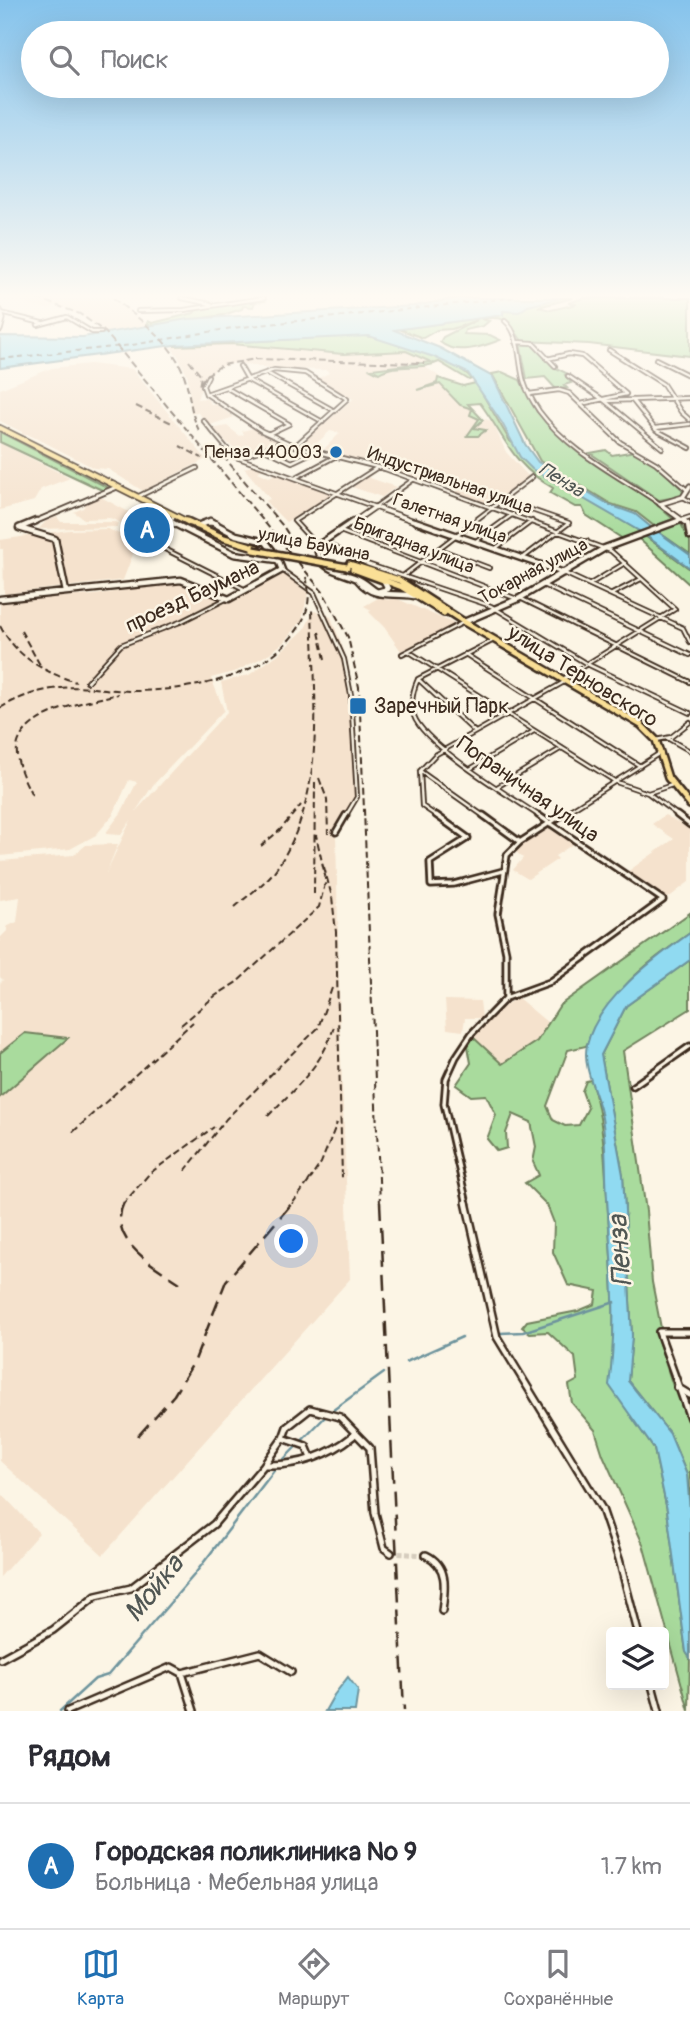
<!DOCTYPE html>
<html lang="ru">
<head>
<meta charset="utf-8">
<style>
  :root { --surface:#fff; --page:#f7f7f7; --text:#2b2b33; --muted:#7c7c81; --line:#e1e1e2; --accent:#1f6fb2 }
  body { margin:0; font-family:Pangolin,sans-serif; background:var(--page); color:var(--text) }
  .controls { position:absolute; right:21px; bottom:21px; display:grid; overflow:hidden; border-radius:7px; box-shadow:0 7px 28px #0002 }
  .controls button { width:63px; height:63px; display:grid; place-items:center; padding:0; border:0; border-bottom:2px solid var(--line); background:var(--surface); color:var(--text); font:35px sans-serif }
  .you { position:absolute; left:292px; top:1242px; width:24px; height:24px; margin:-18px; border:5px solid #fff; border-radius:50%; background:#1a73e8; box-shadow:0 0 0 10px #1a73e833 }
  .badge { display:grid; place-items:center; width:46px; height:46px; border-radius:50%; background:var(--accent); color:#fff; font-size:23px; font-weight:700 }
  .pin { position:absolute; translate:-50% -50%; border:4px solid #fff; box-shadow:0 2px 7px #0006 }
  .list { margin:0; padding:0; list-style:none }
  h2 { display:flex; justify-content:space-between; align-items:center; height:91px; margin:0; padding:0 28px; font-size:30px }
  h2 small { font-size:23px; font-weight:400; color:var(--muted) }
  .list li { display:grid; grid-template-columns:46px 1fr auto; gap:21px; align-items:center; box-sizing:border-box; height:126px; padding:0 28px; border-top:2px solid var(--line) }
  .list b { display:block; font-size:26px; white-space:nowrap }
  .list p { margin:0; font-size:23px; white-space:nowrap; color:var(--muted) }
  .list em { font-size:23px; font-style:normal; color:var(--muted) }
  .icon { flex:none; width:38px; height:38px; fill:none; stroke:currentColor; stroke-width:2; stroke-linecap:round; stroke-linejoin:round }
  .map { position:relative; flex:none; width:690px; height:1711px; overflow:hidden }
  .search { position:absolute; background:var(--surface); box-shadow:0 7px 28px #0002; left:21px; right:21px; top:21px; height:77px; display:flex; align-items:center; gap:18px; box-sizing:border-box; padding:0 24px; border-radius:38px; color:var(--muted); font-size:26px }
  .sheet { height:217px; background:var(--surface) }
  nav { display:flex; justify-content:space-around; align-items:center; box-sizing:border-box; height:98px; border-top:2px solid var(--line); background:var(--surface); font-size:19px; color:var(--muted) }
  nav a { display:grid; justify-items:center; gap:4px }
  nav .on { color:var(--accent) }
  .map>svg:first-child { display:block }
</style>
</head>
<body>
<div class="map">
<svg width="690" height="1711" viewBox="0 0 690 1711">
  <rect width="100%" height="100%" fill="#fcf5e5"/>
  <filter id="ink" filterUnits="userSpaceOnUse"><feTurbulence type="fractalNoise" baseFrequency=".0143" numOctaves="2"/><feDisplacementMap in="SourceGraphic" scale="14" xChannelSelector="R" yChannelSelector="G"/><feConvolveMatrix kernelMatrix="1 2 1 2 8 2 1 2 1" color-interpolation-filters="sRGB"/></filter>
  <g filter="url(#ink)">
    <path fill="#f5e2cd" d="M116,298L148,325L104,333L89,320L71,311L56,305L48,309L28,305L21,299Z
      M231,344L343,354L406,351L432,362L422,365L445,380L440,384L472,411L469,415L492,421L506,452L529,477L494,505L456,492L464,480L438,485L324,449L340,433L330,431L315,445L303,442L353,399L317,379L329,373L327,370L275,369L236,363L216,368L210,376H206L197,399L206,398L211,404H215L234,417L210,425L197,412L191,413L188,377L178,356L171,347Z
      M90,364L132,369L206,459L143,491L108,469L94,468L44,442L27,434L22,435V432L0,421V389L52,368Z
      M227,426L240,436L244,434L242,431L254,428L279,442L241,455L212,429Z
      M0,443L70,478L41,489L34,501L0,510Z
      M255,465L264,468L258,472L269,477L277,473L333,494L286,522L265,501L270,499L244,468Z
      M367,477L396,487L382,497L352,487Z
      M99,496L138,517L123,524L110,518L84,519L74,512L83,508L85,505L82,503Z
      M57,517L61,522H114L118,523L117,527L39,529L46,521Z
      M108,529L126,537L133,554L123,580L4,594L3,549H0V540L69,530Z
      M283,573L308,593L302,620L282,644L267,655L237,671L211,678L224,710L153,785L136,811L227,712L221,682L249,675L277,655L304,630L314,611L331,617L345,654L351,695L357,797L336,832L340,1033L350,1279L103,1555L0,1461V983L3,980L0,977V938L8,930L6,927L17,922L20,897L0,900V861L74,855L86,845L118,844L106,873L131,820L121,835L105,834L121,813L137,782L129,780L113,815L96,835L70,849L0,856V600L95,595L183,581L225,603Z
      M380,597L389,600L393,597L455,624L401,651L384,627L369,612L371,610L364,606Z
      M665,815L690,829V881L667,899L627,872L674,839L652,824Z
      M549,828L573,844L555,856L558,859L528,879L513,870L523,858L514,850Z
      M517,997L548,1023L537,1041L501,1064L473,1037L485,1021Z
      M445,1000L480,1001L482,1018H465L463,1031L447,1029Z
      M0,1492L39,1533L0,1577Z"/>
    <path fill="#a9db9d" stroke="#72825e" stroke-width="2" d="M561,298H573L538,307L551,310L577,304L568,303L584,298H690V356L589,344L522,341C508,321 507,315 481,319L489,321L483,326L465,330L464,334L490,335L500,340C482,347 456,356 440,342L443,337L477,320L452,329L437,330L423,338L399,329L503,315V311Z
      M263,299L265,301L255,302L253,307L243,306L242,309L223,315L150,326L147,323L148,321L152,323L194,313L197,309Z
      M358,335C382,337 458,360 472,379L469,380L439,362C421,371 397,362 379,373L371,369L431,362L406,351L343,354L231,344L174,346Z
      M520,343L531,344L554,367L568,374L565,375L571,383L564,385L567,388L556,389L545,377L527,379Z
      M502,372L520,380L537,412L570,444L655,503L673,519L654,526L636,512L611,504L540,461L492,374Z
      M438,378L463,386L476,383L510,441L579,495L641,532L623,539L586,515L582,507H575L550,493L553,488C512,465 506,438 480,403L468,404L483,420L474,428L486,430L478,436H467L479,419L470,415L472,409L460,405L440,384L417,390L437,383Z
      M0,432L107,487V489L104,491L0,442Z
      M606,450L612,455L635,451L655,464L683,490L682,496L659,500L590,453Z
      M680,522L690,541V554L657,531Z
      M645,536L690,569V585L639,539Z
      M690,913V933C637,971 616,986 586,1046L568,1050L547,1106L553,1120L565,1126L579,1125L588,1108L582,1091L586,1081L591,1080C605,1124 605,1167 608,1213C612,1271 617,1327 610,1385L654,1449L667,1510L686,1652L690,1658L689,1711L643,1544L603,1455L595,1430L572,1403L569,1385L578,1380L575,1357L548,1332L530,1333L522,1327L527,1321L578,1311L595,1304L597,1291L568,1285L553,1252L554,1223L547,1205L525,1183L539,1175L533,1162L536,1147L531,1122L513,1114L506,1133L507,1148L497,1151L487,1139L496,1115L486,1095L471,1096L456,1085L471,1063L468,1046L473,1037L502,1064L537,1041L560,1005Z
      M690,960V1009L623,1051L646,1211L652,1282L661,1328L655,1331L673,1386L690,1400V1512L687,1475L670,1434L628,1381L632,1336L623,1175L601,1055L626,1006Z
      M25,1033L68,1038L0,1097V1053Z"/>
    <path fill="#90daf1" stroke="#6e949d" stroke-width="2" d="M459,298H561L528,306L519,312L503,311V315L394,330L440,348L493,377L525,444L538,462L610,505L635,514L652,528L641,532L532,469L520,457L502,423L468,373L434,357L369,336L174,345L0,368V336L83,337L188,319L413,306Z
      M657,531L690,555V568L645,535Z
      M690,933V960L626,1006L601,1055L623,1175L632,1336L628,1381L670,1434L687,1475L690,1512V1658L686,1652L667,1510L654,1449L609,1385C618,1322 611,1261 607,1198C605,1170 607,1140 601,1113C597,1092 582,1067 587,1045C597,1000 655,958 690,933Z
      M348,1677L358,1690L355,1711H325L334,1695Z"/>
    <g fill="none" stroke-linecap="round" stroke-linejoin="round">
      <path stroke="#6e949d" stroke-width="2.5" d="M500,1333L523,1332L615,1302
        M406,1362L462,1337
        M282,1461L329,1413L384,1373
        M60,1711L95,1679L108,1675L194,1575L276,1468"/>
      <path stroke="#505653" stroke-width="2" stroke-dasharray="5 4.5" stroke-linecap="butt" d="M0,359L132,345L232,328L512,298"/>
      <path stroke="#d5ccbd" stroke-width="5" stroke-dasharray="5 2.5" stroke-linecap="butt" d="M391,1553L426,1555"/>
      <g stroke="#3b2a1e" stroke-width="6">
        <path id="street-far2" d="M182,298L211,304
          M138,311L184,310L264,298
          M1,313L42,323
          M505,321C521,334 518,363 524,382C527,392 533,402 539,411C569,452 619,476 660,504
          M38,325L67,317L92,332H101
          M516,342L533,343L555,366
          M609,350L663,384L681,412L690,420
          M547,359L569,354L582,356L626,394
          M656,359L690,376
          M240,366L248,380L323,422
          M267,373L335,411
          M568,376L605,401L662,448
          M227,388L289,424
          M206,394L262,431L295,446L385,469L611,551L675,609L563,679
          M206,394L274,370L305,373L347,399L295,446
          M206,394L203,386L208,376
          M529,394L559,390L569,393L620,442L656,463L686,489
          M632,400L656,430L690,448
          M605,401L690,398
          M581,404L626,394
          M203,420L233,456L375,507L414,479
          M655,428L690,424
          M268,434L289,424
          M265,449L292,462L315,451
          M241,457L283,442
          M295,478L336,456
          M137,497L197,468
          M683,497L690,501
          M503,500L569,523L524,557
          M681,520L690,517
          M340,531L517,599
          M149,541L246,590
          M476,541L513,514
          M323,542L367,564L491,606L587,664L690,713
          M317,546L294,521L378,467
          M496,548L532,521
          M439,549L489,568
          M547,566L587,541
          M282,570L314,593L344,659L351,695L357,797L345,817
          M564,573L683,628L690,642
          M403,576L532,477
          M590,584L625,563
          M543,585L690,655
          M612,594L641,579
          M520,598L690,682
          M408,651L616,782L648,793L680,817
          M402,654L464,622
          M465,654L640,766
          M418,679C413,690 410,703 414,716C424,745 513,798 541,817
          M418,679L494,640
          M418,679L475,732
          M87,682L121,645L180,622L226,599
          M667,738L690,751
          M656,740L671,737L690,722
          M470,769L534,731
          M420,771L422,806L438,817
          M420,771L435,755L566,681
          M420,771L485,817
          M497,787L562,748
          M648,793L672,785
          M559,817L660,753"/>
      </g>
      <g stroke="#3b2a1e" stroke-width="9">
        <path id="street-far1" d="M436,815L468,838L430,862L431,885L454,884L503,871
          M483,815L520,842
          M677,815L690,825
          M336,832L346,815
          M506,998V952L498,914L507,855L520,842L562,815
          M633,1086L690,1046
          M467,1204L444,1104L446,1079L456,1057L472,1033L506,998L550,982L663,900L538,815"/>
      </g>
      <g stroke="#3b2a1e" stroke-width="10">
        <path id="street" d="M466,1202L497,1337L602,1509L619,1559L638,1632
          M690,1332H659L690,1418
          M677,1387L690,1395
          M283,1438L306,1446L311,1458
          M264,1465L283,1438L287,1427L310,1409L340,1417L370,1448L375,1513L384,1548L391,1553
          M426,1555C449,1566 445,1589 442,1611
          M0,1659L53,1630L96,1596L131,1588L214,1524L264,1465C297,1466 327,1457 353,1436
          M182,1673L260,1653L291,1672
          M182,1673L194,1711
          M652,1685L659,1711
          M68,1711L171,1667L182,1673"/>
      </g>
      <g stroke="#3b2a1e" stroke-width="7">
        <path id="secondary-far1" d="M0,310L3,319L0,330
          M660,504L686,523
          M660,504L683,497L690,486
          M32,523L117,487
          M170,523L173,517
          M205,523H217
          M352,523L375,507L420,523
          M674,523L681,520"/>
      </g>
      <g stroke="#3b2a1e" stroke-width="9">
        <path id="secondary" d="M36,521L19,528L55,539L66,592
          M210,521L236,535L266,542L275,554
          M354,521L317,546C319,572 338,570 358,579C365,582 370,588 377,592L388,589L384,581
          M415,521L564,573
          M684,521L688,524L690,536
          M197,526L210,521
          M358,580C374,600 391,592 414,596
          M0,599L181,580L229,599L282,570L278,560L234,554L169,521
          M464,622L520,598L605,548L678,521"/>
      </g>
      <g stroke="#3b2a1e" stroke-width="8">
        <path id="primary-far1" d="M0,428L190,523"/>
      </g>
      <g stroke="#3b2a1e" stroke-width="10">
        <path id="primary" d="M187,521L224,538L258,548
          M349,564L399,580L464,622L641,725L656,740L668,778L690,805
          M353,569L402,587L444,613"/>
      </g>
      <use href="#street-far2" stroke="#fcf5e5" stroke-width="2.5"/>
      <use href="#street-far1" stroke="#fcf5e5" stroke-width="3.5"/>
      <use href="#street" stroke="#fcf5e5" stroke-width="5"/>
      <use href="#secondary-far1" stroke="#fcf5e5" stroke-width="3.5"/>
      <use href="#secondary" stroke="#fcf5e5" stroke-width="4.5"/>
      <use href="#primary-far1" stroke="#fadf96" stroke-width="4.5"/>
      <use href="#primary" stroke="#fadf96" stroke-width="5"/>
      <path stroke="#3b2a1e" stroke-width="2" stroke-dasharray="7 3.5" stroke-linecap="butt" d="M37,298L80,314L105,332L323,592L348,637L359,687L380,1204
        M113,298C138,318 171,341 183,372C191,393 189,414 201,434
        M189,361L201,376L199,387
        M200,384L205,376L222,365L256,359L424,363
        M136,406L174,424
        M180,446L202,458
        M223,456L283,526L295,545
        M0,626C17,657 43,672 76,682
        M21,631L40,665
        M319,632L325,659
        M0,708C19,697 39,690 60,688C85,685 110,691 135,691C187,690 252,681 289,640C306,621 313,602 306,577
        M319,778L327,799L328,834
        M32,795C25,781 13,759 18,743C28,711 90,701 118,694
        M261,846L281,829L301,805
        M324,867L332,897L336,932L342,1178
        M314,894L315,782
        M235,907C249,894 267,883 278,866C328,792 314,693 312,609
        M181,1025L215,996L237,982L319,907L326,880L316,835
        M268,1116C294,1089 324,1064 334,1026
        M73,1132L193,1022
        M185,1171L226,1119L318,1028L332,988
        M308,1182L321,1163L337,1123
        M123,1204L150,1173L214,1127
        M292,1204L313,1176"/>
      <path stroke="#3b2a1e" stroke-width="2.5" stroke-dasharray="16 8" stroke-linecap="butt" d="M124,1202C106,1240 153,1265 180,1283
        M380,1202L404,1711
        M138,1436L174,1395L195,1360L226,1281L293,1202"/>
      <g stroke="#3b2a1e" stroke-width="10" stroke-linecap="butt">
        <path id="primary-bridge" d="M254,550L347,567"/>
      </g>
      <use href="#primary-bridge" stroke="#fadf96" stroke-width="5"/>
    </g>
  </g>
  <linearGradient id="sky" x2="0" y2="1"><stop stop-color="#85c3ec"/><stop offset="0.55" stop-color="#fefaf3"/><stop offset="1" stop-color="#fefaf3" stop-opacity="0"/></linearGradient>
  <rect width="690" height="537" fill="url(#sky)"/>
  <g fill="#1f6fb2" stroke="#fcf5e5" stroke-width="2.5">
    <circle cx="336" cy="452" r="7"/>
    <rect x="349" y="697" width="18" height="18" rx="3.5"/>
  </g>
  <g text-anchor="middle" stroke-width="5" stroke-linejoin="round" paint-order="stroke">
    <g font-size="18" fill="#3b2a1e" stroke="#fcf5e5" text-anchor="end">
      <text x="322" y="458">Пенза 440003</text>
    </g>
    <g font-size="18" fill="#3b2a1e" stroke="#fcf5e5">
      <text transform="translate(450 480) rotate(19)" y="6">Индустриальная улица</text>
      <text transform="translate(450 518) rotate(19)" y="6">Галетная улица</text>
      <text transform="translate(314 544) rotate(11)" y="6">улица Баумана</text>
      <text transform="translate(414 545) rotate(21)" y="6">Бригадная улица</text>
      <text transform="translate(533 571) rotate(-28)" y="6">Токарная улица</text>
    </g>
    <g font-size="19" font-style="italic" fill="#505653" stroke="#fcf5e5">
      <text transform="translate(562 479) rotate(32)" y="7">Пенза</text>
    </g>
    <g font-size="21" fill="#3b2a1e" stroke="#fcf5e5">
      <text transform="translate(192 596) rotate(-25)" y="7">проезд Баумана</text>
      <text transform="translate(583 676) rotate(32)" y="7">улица Терновского</text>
      <text transform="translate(528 789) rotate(35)" y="7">Пограничная улица</text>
    </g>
    <g font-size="21" fill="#3b2a1e" stroke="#fcf5e5" text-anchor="start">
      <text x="374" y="713">Заречный Парк</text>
    </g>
    <g font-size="28" font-style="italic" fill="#505653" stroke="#fcf5e5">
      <text transform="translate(619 1251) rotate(-94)" y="10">Пенза</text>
      <text transform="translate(153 1588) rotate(-51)" y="10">Мойка</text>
    </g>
  </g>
</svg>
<div class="controls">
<button><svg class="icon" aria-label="layers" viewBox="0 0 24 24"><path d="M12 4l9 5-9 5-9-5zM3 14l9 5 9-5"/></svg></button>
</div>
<div class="you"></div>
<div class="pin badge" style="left:147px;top:530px">A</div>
<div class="search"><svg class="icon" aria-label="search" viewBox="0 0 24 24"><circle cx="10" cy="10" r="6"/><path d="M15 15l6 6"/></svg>Поиск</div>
</div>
<section class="sheet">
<h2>Рядом<small></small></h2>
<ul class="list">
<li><span class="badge">A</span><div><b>Городская поликлиника № 9</b><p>Больница · Мебельная улица</p></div><em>1.7 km</em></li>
</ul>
</section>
<nav>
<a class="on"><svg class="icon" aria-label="map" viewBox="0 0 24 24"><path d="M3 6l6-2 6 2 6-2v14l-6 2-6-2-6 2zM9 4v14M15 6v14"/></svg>Карта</a>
<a><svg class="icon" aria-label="directions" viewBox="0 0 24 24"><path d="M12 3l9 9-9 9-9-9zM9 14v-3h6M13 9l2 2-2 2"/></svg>Маршрут</a>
<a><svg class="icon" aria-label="saved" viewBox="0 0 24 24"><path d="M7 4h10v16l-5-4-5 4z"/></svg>Сохранённые</a>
</nav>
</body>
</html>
